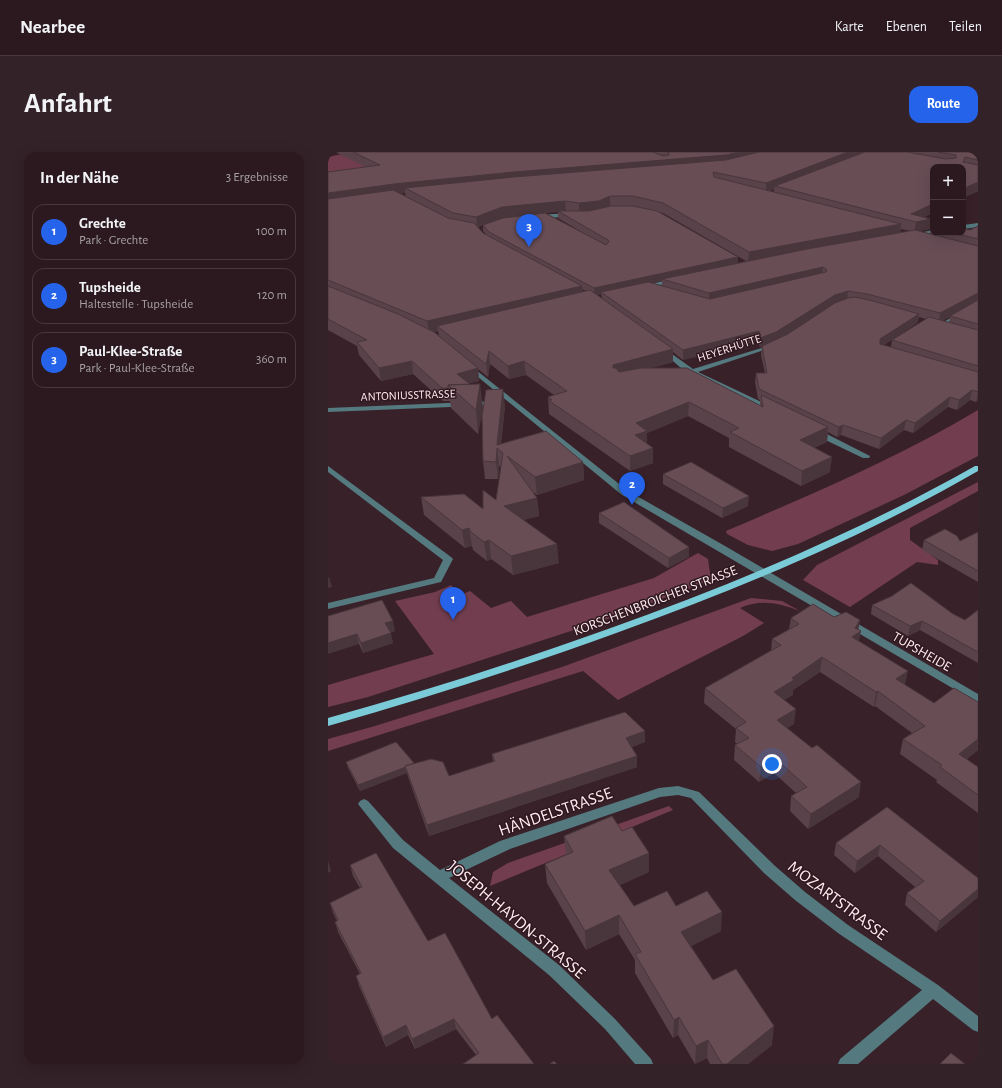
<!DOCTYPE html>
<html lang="de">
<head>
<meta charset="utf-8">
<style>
  :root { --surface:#2b191f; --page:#332228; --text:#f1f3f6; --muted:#a6a0a4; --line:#47383d; --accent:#2563eb }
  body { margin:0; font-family:"Alegreya Sans",sans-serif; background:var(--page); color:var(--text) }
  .controls { position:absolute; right:12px; top:12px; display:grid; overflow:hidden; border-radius:8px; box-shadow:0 4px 16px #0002 }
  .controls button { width:36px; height:36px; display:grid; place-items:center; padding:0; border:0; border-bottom:1px solid var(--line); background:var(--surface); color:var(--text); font:20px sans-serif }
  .you { position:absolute; left:444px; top:612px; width:14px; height:14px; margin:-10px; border:3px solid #fff; border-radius:50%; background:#1a73e8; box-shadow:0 0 0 6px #1a73e833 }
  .badge { display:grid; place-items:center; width:26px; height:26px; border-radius:50%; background:var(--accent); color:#fff; font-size:13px; font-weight:700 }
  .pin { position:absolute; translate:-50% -33px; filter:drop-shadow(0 1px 2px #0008) }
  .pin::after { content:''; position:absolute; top:21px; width:14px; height:12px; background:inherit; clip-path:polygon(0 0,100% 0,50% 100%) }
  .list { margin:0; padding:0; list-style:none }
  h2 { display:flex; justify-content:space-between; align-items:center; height:52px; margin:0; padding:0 16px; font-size:17px }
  h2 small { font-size:13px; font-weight:400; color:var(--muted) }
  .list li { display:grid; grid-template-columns:26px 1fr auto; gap:12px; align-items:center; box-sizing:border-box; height:56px; margin:0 8px 8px; padding:0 8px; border:1px solid var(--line); border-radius:12px }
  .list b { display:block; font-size:15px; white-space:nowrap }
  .list p { margin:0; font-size:13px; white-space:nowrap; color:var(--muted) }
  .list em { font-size:13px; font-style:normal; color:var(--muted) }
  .map { position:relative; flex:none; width:650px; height:912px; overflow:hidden; border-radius:12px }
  header { display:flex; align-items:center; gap:24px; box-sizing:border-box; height:56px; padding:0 20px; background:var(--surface); border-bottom:1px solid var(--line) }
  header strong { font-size:19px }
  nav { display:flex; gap:22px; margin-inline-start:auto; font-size:14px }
  .intro { display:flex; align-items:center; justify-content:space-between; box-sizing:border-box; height:96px; padding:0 24px }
  h1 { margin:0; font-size:28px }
  .button { padding:10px 18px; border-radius:12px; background:var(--accent); color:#fff; font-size:14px; font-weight:700 }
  main { display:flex; gap:24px; padding:0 24px }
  aside { flex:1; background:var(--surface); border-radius:12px; box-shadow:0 4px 16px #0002 }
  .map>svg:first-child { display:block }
</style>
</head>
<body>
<header>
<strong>Nearbee</strong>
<nav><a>Karte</a><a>Ebenen</a><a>Teilen</a></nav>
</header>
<div class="intro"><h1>Anfahrt</h1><a class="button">Route</a></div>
<main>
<aside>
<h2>In der Nähe<small>3 Ergebnisse</small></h2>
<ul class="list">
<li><span class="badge">1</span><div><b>Grechte</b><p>Park · Grechte</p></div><em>100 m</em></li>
<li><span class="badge">2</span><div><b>Tupsheide</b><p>Haltestelle · Tupsheide</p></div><em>120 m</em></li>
<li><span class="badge">3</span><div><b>Paul-Klee-Straße</b><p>Park · Paul-Klee-Straße</p></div><em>360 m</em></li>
</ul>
</aside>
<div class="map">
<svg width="650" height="912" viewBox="0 0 650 912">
  <rect width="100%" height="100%" fill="#392129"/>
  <path fill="#723e4f" d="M19,1L86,2L0,31V5Z
    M650,258V304L576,343L470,392L444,399L420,393L399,382L398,379C484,342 570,306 650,258Z
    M650,330V339L582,376V388L610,408V413L589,410L522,455L475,428L489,413Z
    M370,401L380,407L383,428L289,464L40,545L0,555V533L106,502L67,449L107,440L123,433L132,443L142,439L163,456L183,449L199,465L326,426Z
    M423,446L454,449L472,459C450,451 434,447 412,456L436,471L415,484L290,548L255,519L0,599V587L47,574L234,515Z
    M341,654L345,658L162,734L165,720L180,711Z"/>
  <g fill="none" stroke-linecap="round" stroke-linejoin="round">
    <path fill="#547a80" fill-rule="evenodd" d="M242,61L244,64L210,67L207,65L210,63Z
      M650,71V75L635,77V73Z
      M605,78V81H607L584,85L581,83Z
      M347,126L350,128L349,129L315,137L312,135Z
      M650,149V154L614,175L609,174Z
      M443,193L448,194L370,220L446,256L447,258L443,260L360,222L332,198L337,197L365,217Z
      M139,214H143L300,339L397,394L650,542V551L294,343L139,216Z
      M168,249L172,251L171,253L0,260V256Z
      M485,278H491L542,304L541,306H535L485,282Z
      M0,314L123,405L125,407L113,430L0,457V451L106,426L115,408L0,320Z
      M350,634L371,640L446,713L477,740L520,773L610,833L650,864V880L645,878L605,847L530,912H510L512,907L594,838L510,781L467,748L436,721L363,646L350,643L332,645L182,697L121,726L231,813L287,867L323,907L325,912H307L277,877L221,823L65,696L30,652L32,649L36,647L40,649L75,688L112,718L172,689L331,636Z"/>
    <path fill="#7acbd7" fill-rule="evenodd" d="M647,314H650V319C536,385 415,435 291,480C195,515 98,546 0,574V566C94,540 188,510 280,477C406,432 530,380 647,314Z"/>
  </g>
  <path fill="#594249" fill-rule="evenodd" d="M7,0H650V39L635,46L605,15V61L596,65L602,77L591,79L602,82L603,75L605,76V81H635L650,74V248L648,250L642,248L629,258L620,255L585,281L576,278L551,297L513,283L509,285L500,280L499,290L486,296L502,320L473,334L401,295V286L360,264L319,281V292L325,311L302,319L221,262L220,245L226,243L198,223L181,227L162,212L160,225L150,217L151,229L141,231L155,255L150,282L123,256L122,249H115L85,222L53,229L31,203L29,194L0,178V20L38,15ZM446,37V40L442,39ZM72,41H77L78,44ZM280,54H305L314,56ZM230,59V66L267,88L217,61ZM332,60L335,61L418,109L410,111ZM155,73V79L158,82L155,81L150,75ZM573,77L582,79L572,81ZM334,129V134L324,131ZM254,137L258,139L255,140ZM273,142L274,146L269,143ZM630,160L622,164L621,171L614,169ZM491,162L460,182L457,184ZM591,165L598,167L564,188L563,195L556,193L589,171ZM110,179L111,184L106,180ZM430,189L432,195H434L433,203L437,221H428L427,230L430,247L432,248V254L323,216L345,210V200L355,208Z
    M177,254L173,292L255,310L256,328L209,343L205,340L209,346L211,364L195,368L231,411L185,423L163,407L159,409L145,398L144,394L137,396L96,363L93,345L155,357L168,348L173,315L171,314L170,327H157L155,309Z
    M335,322L420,354L394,366L335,332Z
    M271,361L361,395V405L340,416L271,371Z
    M650,380V430L594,398L596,388L632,389Z
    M544,453L625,462L637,468L650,458V511L592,478L580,484L543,462Z
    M0,464L67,479L62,480L65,491L35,501L31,492Z
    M506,465L530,478L531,489L577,533L606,551L650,550V598L639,607L650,615V661L608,630L609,628L572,602L575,587L584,581L547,554L546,555L492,520L465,538V543L456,548L466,572L459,576L531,645L480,677L462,659L463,644L468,641L446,621L431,630L406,608L407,593L409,592L407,590L408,577L376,551L377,536L443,499L444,487L461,477L463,466Z
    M317,579V590L304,595L309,615L101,684L80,625L79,621L32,639L20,616L18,610L86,611L121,624L165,610L164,602Z
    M559,655L650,726V745L608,780L577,753L579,741L587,735L550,704L527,721L506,703L508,691Z
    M294,679L321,701V720L292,733L306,754H348L393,779L363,794L385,828L444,893L420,912H382L379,906L367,912L350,883L345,886L307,821V808L291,782L258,798L219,731L217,712L238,704L236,684Z
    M22,713L100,789L164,867L206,912L148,903L128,877L87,897L80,883L58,895L31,834L28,824L32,822L10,780L7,770L9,769L5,761L2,751L32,736L25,724Z"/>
  <path fill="#49363c" d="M412,0H446L398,13L77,36V41L0,51V41L66,32L186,20Z
    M520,0H542L447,34L446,37L438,40V31Z
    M650,30V39L635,46V37Z
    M282,44V54L272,59L251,60V51Z
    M237,49L238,59L175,66L149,75L148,65L174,55Z
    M605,52V61L587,70L583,62Z
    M603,67L602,77L586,80L588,70Z
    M573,72L572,83L420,110L421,100Z
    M410,105V112L334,127V129L276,141L273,140V142L266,143V136Z
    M495,115L494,124L381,149V141Z
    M254,134L255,145L109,174L110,179L101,181L99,169Z
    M520,139L519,148L506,152L447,190L432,195V186L507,143Z
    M650,141V149L611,170L612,161Z
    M591,162L589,171L550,197L552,187Z
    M431,179L430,189L355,208V198Z
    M345,197V210L285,227V213Z
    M161,199L162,212L160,225L158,212Z
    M84,209L85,222L53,229L51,216Z
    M196,209L198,223L181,227L180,214Z
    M150,216L151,229L130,234L129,222Z
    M152,232L155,255L150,282L148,258Z
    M175,237L177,254L172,299L169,293Z
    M644,238L642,248L629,258L631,248Z
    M650,240V248L648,250Z
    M622,245L620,255L585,281L587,271Z
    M361,250L360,264L319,281V294L307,298L308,271Z
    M578,268L576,278L551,297L553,286Z
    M515,273L513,283L509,285L511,275Z
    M500,275L499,290L470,303L472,288Z
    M169,296L171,314L170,327L168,310Z
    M325,296V311L302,319V304Z
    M504,305L502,320L473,334L474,319Z
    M255,310L256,328L209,343L207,325Z
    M421,344L420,354L394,366L395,356Z
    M209,346L211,364L178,372L176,354Z
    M141,376L144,394L137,396L134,378Z
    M161,388L163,407L159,409L156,390Z
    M229,392L231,411L185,423L183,404Z
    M361,395V405L340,416L341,406Z
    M1,425L4,435L0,436V426Z
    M532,468L530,481L533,479L530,494L524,485L527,476Z
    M65,469L67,479L59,481L57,471Z
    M594,469L592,478L580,484L582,474Z
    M63,481L65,491L35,501L33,491Z
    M29,482L31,492L0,502V491Z
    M494,505L492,520L465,538V543L444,555L446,540L464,526Z
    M580,519L577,533L568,527Z
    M550,539L547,554L546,555L548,540Z
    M468,557L466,572L448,583L449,568Z
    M317,579V590L298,597V586Z
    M650,587V598L628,617L631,602Z
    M309,604V615L101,684L99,673Z
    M447,606L446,621L431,630L433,615Z
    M77,615L79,621L32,639L30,633Z
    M533,630L531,645L480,677L483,662Z
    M552,693L550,704L527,721L529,709Z
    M321,701V720L282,737L281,718Z
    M0,708L3,719L0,721Z
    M650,737V745L608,780L612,769Z
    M394,760L393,779L353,799V780Z
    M291,763V782L258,798L257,779Z
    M351,865L350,883L345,886L346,868Z
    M126,867L128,877L87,897L84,887Z
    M78,873L80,883L58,895L55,885Z
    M446,874L444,893L420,912H399Z
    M380,888L379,906L367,912L368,894Z"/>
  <path fill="#684d55" stroke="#49363c" d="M25,0H325L335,4L341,3V1L339,0H412L398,3L186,20L66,32L0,41V20L52,13Z
    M431,0H520L438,31L385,20L386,25L573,72L421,100L335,51L305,44H282L271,49L251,51L237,49L174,55L148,65L125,61L77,36L186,25L398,8Z
    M537,0H579L618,7L628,6V3L610,0H650V8L637,5L635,10L650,13V30L635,37V15H605V52L583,62L603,67L588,70L447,34Z
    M65,38L120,66L146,71L155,81L254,134L99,169L0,128V47Z
    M283,54H305L329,59L410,105L266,136L161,80L155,73L175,66L217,61L278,93L281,90L280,88L230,59H261Z
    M650,74V87L626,81H635V76L642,78Z
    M587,78L650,94V141L612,161L539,142L520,139L507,143L448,180L432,186L431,179L355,198L273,140L320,130L382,147L498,120L499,118L495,115L381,141L334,127L479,97Z
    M0,134L70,162L106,180L150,216L129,222L142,232L120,233V236H114L84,209L51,216L29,190L39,188L0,167Z
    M262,138L345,197L285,213V216H288L291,220L313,216H359L435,255L433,243L500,275L472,288L504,305L474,319L402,280L411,276L361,250L308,271L319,279L307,283L325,296L302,304L220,248H224L220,245L239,239L196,209L180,214L161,199L158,212L109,174Z
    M527,145L545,149L591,162L552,187V192L650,220V240L644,238L631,248L622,245L587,271L578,268L553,286L515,273L511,275L431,237L428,221H439L434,194L460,182L507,151L520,146Z
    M650,148V172L622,164Z
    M601,165L650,178V214L564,188Z
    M152,232L148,258L120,233Z
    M175,237L169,293L218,279L255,310L207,325L179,304L209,346L176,354L229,392L183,404L161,388L156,390L143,380L141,376L134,378L93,345L136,342L155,357V338L168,348L175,301L169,296L168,310L155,309L154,264L158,238Z
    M363,310L421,344L395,356L335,322Z
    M296,350L361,395L341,406L271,361Z
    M617,377L629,384L632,389L650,380V419L596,388Z
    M583,431L625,462L637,468L650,458V500L594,469L582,474L544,453L564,444Z
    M54,448L65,469L57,471L63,481L33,491L29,482L0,491V464Z
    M485,452L506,465L518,460L532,468L527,476L533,479L524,485L580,519L568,527L606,551L626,536L650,550V587L631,602L650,615V643L612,615L614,613L575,587L597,574L550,539L548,540L494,505L464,526L466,528L446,540L468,557L449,568L484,596L489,593L533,630L483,662L463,644L479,635L447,606L433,615L407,593L421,586L408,576L418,570L377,536L453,493L444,487L471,472L463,466Z
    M297,560L317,579L298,586L309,604L99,673L77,614L103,607L115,610L121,624L167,609L164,602Z
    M68,590L86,611L77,614L78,615L30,633L18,610Z
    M559,655L650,726V737L612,769L579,741L596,729L552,693L529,709L508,691Z
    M284,664L294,679L304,675L321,701L281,718L306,754L339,739L348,754L379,739L394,760L353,780L385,828L408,817L446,874L399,912H394L380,888L368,894L351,865L346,868L307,802L313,800L291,763L257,779L217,712L245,700L236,684Z
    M48,701L100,789L117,781L164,867L169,863L206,912H135L151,901L126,867L84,887L78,873L55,885L28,824L33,821L7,770L10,768L2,751L34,735L22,713Z
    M623,901L637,912H612Z
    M226,909L229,912H222Z"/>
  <g text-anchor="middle" stroke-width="3" stroke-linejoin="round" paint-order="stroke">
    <g font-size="12" fill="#fdecf0" stroke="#2f181f">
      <text transform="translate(401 196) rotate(-18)" y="4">HEYERHÜTTE</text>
      <text transform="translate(80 243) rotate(-2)" y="4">ANTONIUSSTRASSE</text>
    </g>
    <g font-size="14" fill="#fdecf0" stroke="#2f181f">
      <text transform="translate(327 448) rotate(-21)" y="5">KORSCHENBROICHER STRASSE</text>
      <text transform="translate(594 499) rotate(30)" y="5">TUPSHEIDE</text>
    </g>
    <g font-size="17" fill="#fdecf0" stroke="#2f181f">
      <text transform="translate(227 659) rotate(-19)" y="6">HÄNDELSTRASSE</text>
      <text transform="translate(510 748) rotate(37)" y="6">MOZARTSTRASSE</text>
      <text transform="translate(189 767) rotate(40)" y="6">JOSEPH-HAYDN-STRASSE</text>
    </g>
  </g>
</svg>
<div class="controls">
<button>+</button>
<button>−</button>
</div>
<div class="you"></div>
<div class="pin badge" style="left:125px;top:468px">1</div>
<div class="pin badge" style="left:304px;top:353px">2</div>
<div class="pin badge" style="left:201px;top:95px">3</div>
</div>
</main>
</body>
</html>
